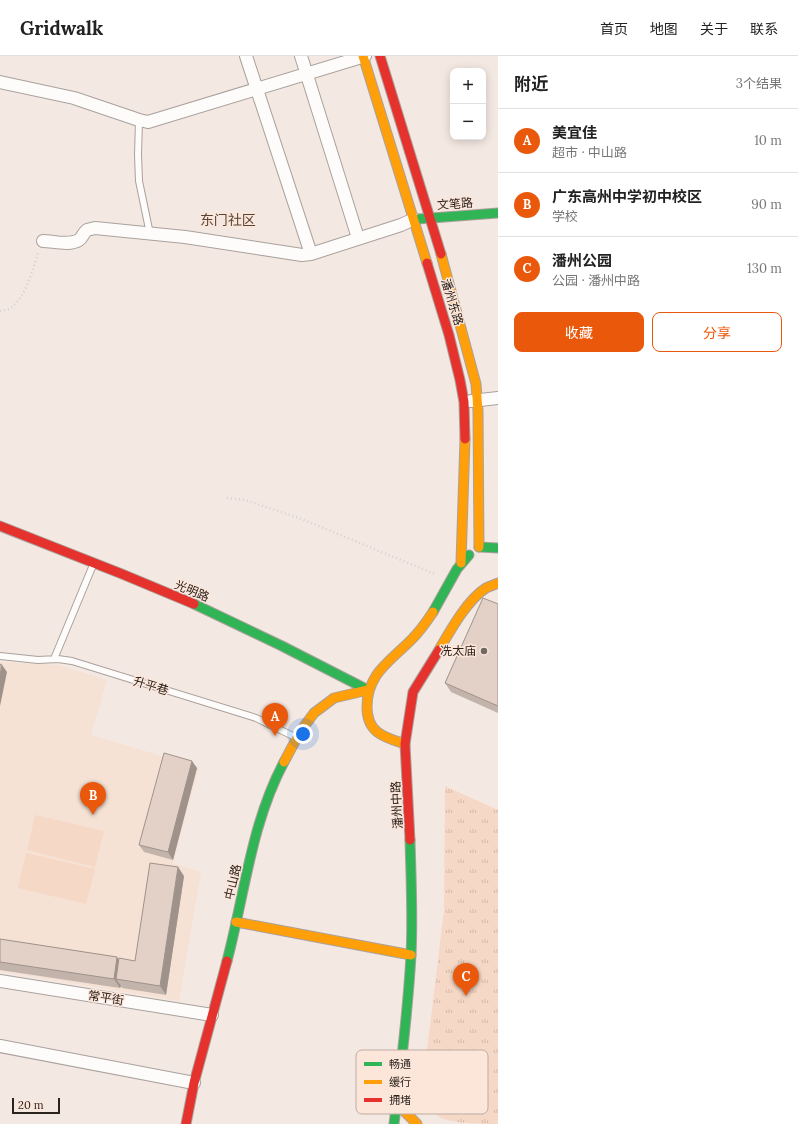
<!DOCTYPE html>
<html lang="zh">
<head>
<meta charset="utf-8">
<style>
  :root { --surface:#fff; --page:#f2f2f2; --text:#222; --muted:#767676; --line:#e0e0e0; --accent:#ea580c }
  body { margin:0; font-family:Lora,"Noto Sans SC",serif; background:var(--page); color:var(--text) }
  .controls { position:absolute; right:12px; top:12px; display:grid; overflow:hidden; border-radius:8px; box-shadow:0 2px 10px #0003 }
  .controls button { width:36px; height:36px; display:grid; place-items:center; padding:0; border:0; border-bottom:1px solid var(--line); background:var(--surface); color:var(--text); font:20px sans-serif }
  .scale { position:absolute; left:12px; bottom:10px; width:48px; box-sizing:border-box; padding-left:4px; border:2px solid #2b231e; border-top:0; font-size:11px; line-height:14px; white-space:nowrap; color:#2b231e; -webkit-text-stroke:3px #fce6da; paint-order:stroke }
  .you { position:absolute; left:303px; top:678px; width:14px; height:14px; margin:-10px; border:3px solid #fff; border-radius:50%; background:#1a73e8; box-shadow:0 0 0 6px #1a73e833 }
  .badge { display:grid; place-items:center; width:26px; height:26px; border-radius:50%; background:var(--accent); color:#fff; font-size:13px; font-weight:700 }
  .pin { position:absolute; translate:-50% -33px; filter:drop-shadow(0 1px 2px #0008) }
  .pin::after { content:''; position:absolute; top:21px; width:14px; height:12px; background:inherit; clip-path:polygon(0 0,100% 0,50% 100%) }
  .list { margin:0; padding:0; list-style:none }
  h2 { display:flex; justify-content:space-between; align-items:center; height:52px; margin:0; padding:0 16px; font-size:17px }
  h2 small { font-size:13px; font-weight:400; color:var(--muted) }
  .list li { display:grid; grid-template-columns:26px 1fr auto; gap:12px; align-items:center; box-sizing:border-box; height:64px; padding:0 16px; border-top:1px solid var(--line) }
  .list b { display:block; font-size:15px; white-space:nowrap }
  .list p { margin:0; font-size:13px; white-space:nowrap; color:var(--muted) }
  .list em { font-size:13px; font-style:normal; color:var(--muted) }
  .actions { display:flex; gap:8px; padding:12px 16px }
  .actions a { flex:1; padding:9px 0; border:1px solid var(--accent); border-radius:8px; text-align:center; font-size:14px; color:var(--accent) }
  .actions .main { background:var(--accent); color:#fff }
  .map { position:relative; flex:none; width:498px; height:1068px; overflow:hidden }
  header { display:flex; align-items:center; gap:24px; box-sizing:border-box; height:56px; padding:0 20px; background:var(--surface); border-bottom:1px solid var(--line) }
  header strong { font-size:19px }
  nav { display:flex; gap:22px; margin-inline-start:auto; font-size:14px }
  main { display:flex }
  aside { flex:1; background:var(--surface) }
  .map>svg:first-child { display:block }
</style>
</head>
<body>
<header>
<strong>Gridwalk</strong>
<nav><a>首页</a><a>地图</a><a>关于</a><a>联系</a></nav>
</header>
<main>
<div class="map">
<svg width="498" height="1068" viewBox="0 0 498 1068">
  <defs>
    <pattern id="park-tufts" width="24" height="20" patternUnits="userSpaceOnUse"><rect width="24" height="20" fill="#f6d8c6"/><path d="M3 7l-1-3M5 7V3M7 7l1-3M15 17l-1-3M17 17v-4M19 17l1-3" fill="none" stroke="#d3b9aa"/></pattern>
  </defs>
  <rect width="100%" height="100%" fill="#f4e8e2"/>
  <path fill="#f6e1d5" d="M0,606L57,609L107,624L91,679L199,711L173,807L201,816L179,945L0,915Z"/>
  <path fill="#f6d8c6" d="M35,759L104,775L95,811L27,794Z
    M26,797L95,813L86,848L18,832Z"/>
  <path fill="url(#park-tufts)" d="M445,730L498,754V1068C482,1068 450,1068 438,1060C430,1052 426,1036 423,1026L444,855Z"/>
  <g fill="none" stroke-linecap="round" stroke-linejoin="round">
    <g stroke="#aaa19c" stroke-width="8">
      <path id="lane" d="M139,64L138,99L139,125L150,178
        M0,600L38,604L58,603L72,605L256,662L295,681
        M54,603L93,509"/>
    </g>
    <g stroke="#aaa19c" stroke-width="14">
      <path id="street" d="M246,0L311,198
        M301,0L358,182
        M0,26L74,42L139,64L148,66L365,0
        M43,185C53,185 69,190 79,184C82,182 84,176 87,174L95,172L185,181L302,199L311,198L401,169L414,163
        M471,345L498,342
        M0,925L212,959
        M0,990L194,1027"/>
    </g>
    <g stroke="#aaa19c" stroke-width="11">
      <path id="fast" d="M418,163L498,157
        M479,491L498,492
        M194,548L282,590L368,634
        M433,556L457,513L469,499
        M227,905C245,837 251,768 284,706
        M394,1068C401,1012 408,955 411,899C413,861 411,822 410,784"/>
    </g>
    <g stroke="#aaa19c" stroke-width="11">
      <path id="slow" d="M363,0L427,207
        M441,198L476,328L478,355L479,491
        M461,507L465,383
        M439,594C450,575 467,544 486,532C490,530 494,529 498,527
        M405,688C384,681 367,677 367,651C367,617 391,605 413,582C421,574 427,565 433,556
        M284,706L300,676L314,657L334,642L368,634
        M236,866L411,899
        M397,1044L406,1057L417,1068"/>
    </g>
    <g stroke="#aaa19c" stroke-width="11">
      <path id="jam" d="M380,0L441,198
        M427,207L449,279L460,324L464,346L465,383
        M0,470L122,518L194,548
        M410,784L405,688L413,636L439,594
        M186,1068L194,1027L227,905"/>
    </g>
    <path stroke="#d5d1cf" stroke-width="2.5" stroke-dasharray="1 3" stroke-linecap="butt" d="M0,255C4,254 9,254 12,251C26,240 33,213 38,197
      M227,442L245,444L299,462L435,518"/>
    <use href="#lane" stroke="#fdfcfb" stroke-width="6"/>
    <use href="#street" stroke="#fdfcfb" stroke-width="12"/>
    <use href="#fast" stroke="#30b455" stroke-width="9"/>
    <use href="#slow" stroke="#ff9f0a" stroke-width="9"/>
    <use href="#jam" stroke="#e5322d" stroke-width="9"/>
  </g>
  <path fill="#c3b4ab" d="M498,548V657L451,636L445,627Z
    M197,712L173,804L144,796L139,789Z
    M184,820L166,939L122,932L121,930L120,932L0,914V883L117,901L119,904L135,905Z"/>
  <path fill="#9f928b" d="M2,609L7,616L0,650V620Z
    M192,705L197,712L173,804L168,796Z
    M178,811L184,820L166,939L160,930Z
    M117,901L123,910L116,923L121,930L120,932L114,923Z"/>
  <path fill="#e3d1c7" stroke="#9f928b" d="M483,542L498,548V650L445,627Z
    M0,608L2,609L0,620Z
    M164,697L192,705L168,796L139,789Z
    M150,807L178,811L160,930L116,923L119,902L135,905Z
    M0,883L117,901L114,923L0,906Z"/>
  <circle fill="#716863" stroke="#fce6da" stroke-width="1.5" cx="484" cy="595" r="4"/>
  <g text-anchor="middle" stroke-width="3" stroke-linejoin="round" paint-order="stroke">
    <g font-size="12" fill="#2b231e" stroke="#fce6da">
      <text transform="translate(455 148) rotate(-4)" y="4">文笔路</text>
      <text transform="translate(452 246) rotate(73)" y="4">潘州东路</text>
      <text transform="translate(192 535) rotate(23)" y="4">光明路</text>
      <text transform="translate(151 630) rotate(17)" y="4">升平巷</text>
      <text transform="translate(397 749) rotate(-93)" y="4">潘州中路</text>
      <text transform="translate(233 826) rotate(-77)" y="4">中山路</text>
      <text transform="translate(106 942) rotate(9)" y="4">常平街</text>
    </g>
    <g font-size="12" fill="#2b231e" stroke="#fce6da" text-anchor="end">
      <text x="476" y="599">冼太庙</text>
    </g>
    <g font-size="14" fill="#57453b" stroke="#fce6da">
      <text x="228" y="169">东门社区</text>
    </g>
  </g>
  <rect x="356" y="994" width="132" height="64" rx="6" fill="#fce6da" stroke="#bdaca2" stroke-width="1"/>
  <rect x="364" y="1006" width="18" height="4" fill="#30b455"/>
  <rect x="364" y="1024" width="18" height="4" fill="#ff9f0a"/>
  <rect x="364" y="1042" width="18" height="4" fill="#e5322d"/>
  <g font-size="11" fill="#2b231e">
    <text x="389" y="1012">畅通</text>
    <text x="389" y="1030">缓行</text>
    <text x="389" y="1048">拥堵</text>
  </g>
</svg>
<div class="controls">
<button>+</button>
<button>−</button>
</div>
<div class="scale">20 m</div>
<div class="you"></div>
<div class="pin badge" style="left:275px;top:680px">A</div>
<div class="pin badge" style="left:93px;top:759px">B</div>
<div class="pin badge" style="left:466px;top:940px">C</div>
</div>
<aside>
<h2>附近<small>3个结果</small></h2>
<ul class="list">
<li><span class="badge">A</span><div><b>美宜佳</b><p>超市 · 中山路</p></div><em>10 m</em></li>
<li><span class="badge">B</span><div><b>广东高州中学初中校区</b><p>学校</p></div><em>90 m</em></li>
<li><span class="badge">C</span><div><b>潘州公园</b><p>公园 · 潘州中路</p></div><em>130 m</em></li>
</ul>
<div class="actions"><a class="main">收藏</a><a>分享</a></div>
</aside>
</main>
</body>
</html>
